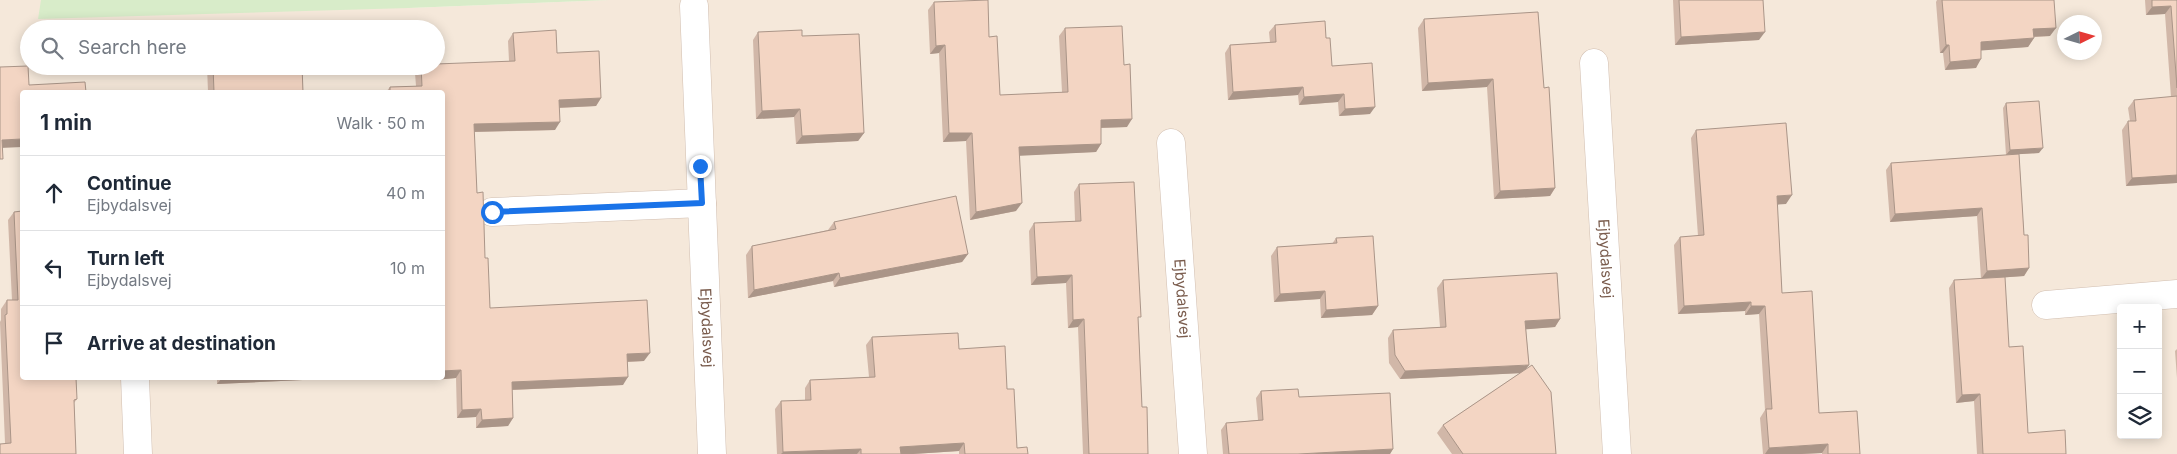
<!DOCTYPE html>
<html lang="en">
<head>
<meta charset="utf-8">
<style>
  :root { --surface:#fff; --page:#f2f2f3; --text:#1f2937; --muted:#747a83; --line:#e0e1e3 }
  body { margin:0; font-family:Inter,sans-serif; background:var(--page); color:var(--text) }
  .controls { position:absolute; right:15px; bottom:15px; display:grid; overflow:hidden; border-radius:5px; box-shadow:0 2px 12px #0003 }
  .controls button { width:45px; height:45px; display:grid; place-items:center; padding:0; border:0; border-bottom:1px solid var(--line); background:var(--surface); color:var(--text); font:25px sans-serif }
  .compass { position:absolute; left:2057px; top:15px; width:45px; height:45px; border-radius:50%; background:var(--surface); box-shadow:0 2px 12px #0003; rotate:85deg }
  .stop { position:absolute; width:15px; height:15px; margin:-11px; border:4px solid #1a73e8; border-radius:50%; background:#fff }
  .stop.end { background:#1a73e8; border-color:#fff; box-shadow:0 1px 5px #0008 }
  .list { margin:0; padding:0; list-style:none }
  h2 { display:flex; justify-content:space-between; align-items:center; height:65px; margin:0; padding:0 20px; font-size:21px }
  h2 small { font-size:16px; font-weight:400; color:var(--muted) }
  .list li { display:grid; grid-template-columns:32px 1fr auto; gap:15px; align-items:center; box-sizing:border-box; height:75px; padding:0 20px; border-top:1px solid var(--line) }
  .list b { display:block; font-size:19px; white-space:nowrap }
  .list p { margin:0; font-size:16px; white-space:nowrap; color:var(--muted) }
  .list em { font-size:16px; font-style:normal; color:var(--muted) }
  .icon { flex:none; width:28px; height:28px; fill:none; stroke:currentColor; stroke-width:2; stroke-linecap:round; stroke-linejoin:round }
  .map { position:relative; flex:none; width:2177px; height:454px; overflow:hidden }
  .search { position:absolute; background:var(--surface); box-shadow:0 2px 12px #0003; left:20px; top:20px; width:425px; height:55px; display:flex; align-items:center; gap:12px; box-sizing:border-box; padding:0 18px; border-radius:28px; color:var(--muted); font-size:19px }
  .panel { position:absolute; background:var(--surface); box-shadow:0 2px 12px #0003; left:20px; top:90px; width:425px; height:290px; border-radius:5px }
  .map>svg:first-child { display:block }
</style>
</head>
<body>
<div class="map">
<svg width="2177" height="454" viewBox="0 0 2177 454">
  <rect width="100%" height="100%" fill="#fdf6ec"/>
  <path fill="#f5e8da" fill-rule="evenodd" d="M0,0H408L410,8L609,0H2177V454H0ZM2064,22H2094V52H2064ZM29,29H436V66H29ZM22,92H442V378H22ZM2121,308H2158V435H2121Z"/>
  <path fill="#d8ecc9" d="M41,0H609L409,8L38,19Z"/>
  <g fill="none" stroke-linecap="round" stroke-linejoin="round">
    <g stroke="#d1beb0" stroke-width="29">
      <g id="minor">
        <path id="s1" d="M694,6L712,454"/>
        <path id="s2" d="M1594,63L1617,454"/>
        <path id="s3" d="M1171,143L1193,454"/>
        <path d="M492,212L702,203"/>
        <path d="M2046,305L2177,294"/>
        <path d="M135,378L138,454"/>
      </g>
    </g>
    <use href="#minor" stroke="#fff" stroke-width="28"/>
  </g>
  <path fill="#d1b7a8" d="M1673,0H1763L1759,40L1675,45Z
    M1937,0H2054L2050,36L2034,37V38L2028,47L1981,50L1976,68L1945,70L1943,53H1940L1936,2Z
    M2145,0H2177V183L2126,186L2122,130L2128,121H2130L2128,108L2134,100L2171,97L2165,14L2146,15Z
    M934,2L989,37L1000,95L1062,92L1059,36L1065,28L1127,127L1101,128V144L1096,152L1020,155L1016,211L970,220L966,141L943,142L939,53L930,54L928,10Z
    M1424,19L1544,88L1555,188L1550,196L1494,199L1487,87L1422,91L1418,28Z
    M1275,25L1326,38L1332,66L1370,114L1339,116L1338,102L1299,105L1298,95L1228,100L1225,53L1230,45L1270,42L1269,32Z
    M758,32L802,36L864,133L858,141L796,144L794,117L756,119L753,40Z
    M513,33L557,53L601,98L596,106L559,108L555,130L474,132L477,193L490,308L644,361L627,362L623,385L512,390L513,418L508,426L476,428V417L457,418L456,378L434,380L433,378H442V92H386L390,87L416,86L415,73L420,66H436L509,61L508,41Z
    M207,66H302L303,92H208Z
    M2006,103L2039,153L2019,154L2024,235L2029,268L2024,276L1981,279L1977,216L1890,222L1886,170L1891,163L2006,155L2003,108Z
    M1696,130L1786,204H1777L1782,293L1819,413L1860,454H1822V453L1801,454H1763L1760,418L1765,410L1759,314L1745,315V311L1678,314L1674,245L1680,237L1698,236L1691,138Z
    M1079,184L1138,320L1142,407L1148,454H1083L1078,327L1068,328L1066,283L1031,285L1029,231L1034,223L1075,221L1074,192Z
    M14,212L77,399L74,403L76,454L5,443L0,322L1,320V309L7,300H12L8,220Z
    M834,222L968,254L962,262L834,287L833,281L748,298L746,255L752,246L828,230Z
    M1336,238L1378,306L1372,315L1321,318L1320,299L1274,302L1271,256L1277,247L1332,244Z
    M1443,280L1560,319L1555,327L1526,329L1529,365L1525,369L1556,454H1452L1437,433L1443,425L1520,373L1400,379L1389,363L1388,338L1393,330L1440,327L1437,288Z
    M1954,280L2009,347L2028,433L2066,454H1977L1974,401L1956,403L1949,288Z
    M872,337L959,349L1007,389L1017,448L1028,454H959V451L913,454H777L775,409L781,401L805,400V388L810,380L869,377L866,345Z
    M2177,349V378L2175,351Z
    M217,378H325L324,379L217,384Z
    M1261,391L1299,397L1393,449L1390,454H1223L1221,430L1226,423L1258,420L1256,398Z"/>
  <path fill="#aa9588" d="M2171,6L2165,14L2146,15L2152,7Z
    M2056,28L2050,36L2027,37L2033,29Z
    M1765,32L1759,40L1675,45L1681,37Z
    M2034,38L2028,47L1975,51L1981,42Z
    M945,45L939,53L930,54L936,46Z
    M1946,45H1949L1943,53H1940Z
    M1981,59L1976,68L1945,70L1950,62Z
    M1493,79L1487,87L1422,91L1428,83Z
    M1303,87L1298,95L1228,100L1233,92Z
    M1344,94L1338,102L1299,105L1304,97Z
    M601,98L596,106L553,108L559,100Z
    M1375,107L1370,114L1339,116L1345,109Z
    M800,109L794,117L756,119L762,111Z
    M1132,119L1127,127L1095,128L1101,120Z
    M560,122L555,130L468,132L474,124Z
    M864,133L858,141L796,144L802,136Z
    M949,133H972L966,141L943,142Z
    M22,139V147L0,148L2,140Z
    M1101,144L1096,152L1014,156L1019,147Z
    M2043,148L2039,153L2006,155L2010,150Z
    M2177,175V183L2126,186L2132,178Z
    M1555,188L1550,196L1494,199L1500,191Z
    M1792,195L1786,204L1771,205L1777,196Z
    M1022,203L1016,211L970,220L976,212Z
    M1982,208L1977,216L1890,222L1895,214Z
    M968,254L962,262L834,287L840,278Z
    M2029,268L2024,276L1981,279L1987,271Z
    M839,273L833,281L748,298L754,290Z
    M1072,275L1066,283L1031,285L1037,277Z
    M1325,291L1320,299L1274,302L1280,294Z
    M1751,302L1745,311L1678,314L1684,306Z
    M1378,306L1372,315L1321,318L1326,310Z
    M1751,306H1765L1759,314L1745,315Z
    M1084,319L1078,327L1068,328L1073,320Z
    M1560,319L1555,327L1519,330L1525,321Z
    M650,353L644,361L621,362L627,354Z
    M1529,365L1523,373L1400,379L1405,371Z
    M461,370L456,378L434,380L435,378H442V371Z
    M628,377L623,385L506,390L512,382Z
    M153,378H178L152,379Z
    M222,378H325L324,379L217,384Z
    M1980,394L1974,401L1956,403L1962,395Z
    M481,409L476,417L457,418L462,410Z
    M513,418L508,426L476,428L482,420Z
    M964,443L959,451L913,454H896L900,447Z
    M1828,444L1822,453L1801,454H1765L1769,448Z
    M861,449L857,454H781L783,452Z
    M1393,449L1390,454H1298Z"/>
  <path fill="#f3d5c3" stroke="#aa9588" d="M988,0L989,37L997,36L1000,95L1068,92L1065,28L1122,26L1124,65L1130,64L1132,119L1101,120V144L1019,147L1022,203L976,212L972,133H949L945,45L936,46L934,2Z
    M1679,0H1763L1765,32L1681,37Z
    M1942,0H2054L2056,28L2033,29L2034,38L1981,42V59L1950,62L1949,45H1946Z
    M2152,0H2177V88L2171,6L2152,7Z
    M1538,12L1544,88L1549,87L1555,188L1500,191L1493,79L1428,83L1424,19Z
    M1325,21L1326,38H1330L1332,66L1372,63L1375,107L1345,109L1344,94L1304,97L1303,87L1233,92L1230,45L1276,42L1275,25Z
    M300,24V29H252V27Z
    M556,30L557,53L599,51L601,98L559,100L560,122L474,124L477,193L483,192L485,258H488L490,308L647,300L650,353L627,354L628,377L512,382L513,418L482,420L481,409L462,410L461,370L442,371V92H390V87L422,86L421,66H436V64L515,61L513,33Z
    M802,30V36L859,34L864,133L802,136L800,109L762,111L758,32Z
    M28,66L29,85L85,82L86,92H22V139L2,140L3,159H0V67Z
    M213,66H302L303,92H214Z
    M2177,96V175L2132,178L2128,121H2136L2134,100Z
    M2039,101L2043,148L2010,150L2006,103Z
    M1786,123L1792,195L1777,196L1782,293L1812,291L1819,413L1857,411L1860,454H1828V444L1769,448L1766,409H1772L1765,306H1751V302L1684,306L1680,237L1704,235L1696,130Z
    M2019,154L2024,235H2028L2029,268L1987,271L1982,208L1895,214L1891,163Z
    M1134,182L1141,317H1138L1142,407H1147L1148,454H1089L1084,319L1073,320L1072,275L1037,277L1034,223L1081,221L1079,184Z
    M956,196L968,254L840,278L839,273L754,290L752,246L836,229L834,222Z
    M22,211V378H76L77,399L74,400L76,454H0V444L11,443L5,315L7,314V300H18L14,212Z
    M1373,236L1378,306L1326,310L1325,291L1280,294L1277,247L1337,243L1336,238Z
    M1557,273L1560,319L1525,321L1529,365L1405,371L1395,355L1393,330L1446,327L1443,280Z
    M2005,277L2009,347L2023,346L2028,433L2065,430L2066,454H1983L1980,394L1962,395L1954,280Z
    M958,333L959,349L1005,346L1007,389H1014L1017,448L1027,447L1028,454H965L964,443L900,447L901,454H861V449L783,452L781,401L811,400L810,380L875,377L872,337Z
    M1532,365L1551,392L1556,454H1463L1443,425Z
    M1298,389L1299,397L1390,393L1393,449L1298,454H1229L1226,423L1263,420L1261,391Z"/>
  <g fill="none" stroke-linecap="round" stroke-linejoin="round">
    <path stroke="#1a73e8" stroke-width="6" d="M492,212L702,203L700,166"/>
  </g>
  <g text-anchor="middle" stroke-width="4" stroke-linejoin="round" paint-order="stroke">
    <g font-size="15" fill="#7a5c4d" stroke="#fffaf3">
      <text dy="5" stroke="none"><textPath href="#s2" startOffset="196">Ejbydalsvej</textPath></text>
      <text dy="5" stroke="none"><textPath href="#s3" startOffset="156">Ejbydalsvej</textPath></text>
      <text dy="5" stroke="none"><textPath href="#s1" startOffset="322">Ejbydalsvej</textPath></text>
    </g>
  </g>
</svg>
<div class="controls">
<button>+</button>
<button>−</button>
<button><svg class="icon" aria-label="layers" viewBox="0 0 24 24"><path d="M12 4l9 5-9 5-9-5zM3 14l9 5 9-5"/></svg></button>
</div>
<svg class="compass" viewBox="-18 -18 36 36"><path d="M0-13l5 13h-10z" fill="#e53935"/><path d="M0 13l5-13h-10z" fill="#747a83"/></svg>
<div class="stop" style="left:492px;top:212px"></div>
<div class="stop end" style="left:700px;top:166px"></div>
<div class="search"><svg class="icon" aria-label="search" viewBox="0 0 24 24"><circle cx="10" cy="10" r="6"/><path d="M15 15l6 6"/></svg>Search here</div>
<section class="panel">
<h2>1 min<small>Walk · 50 m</small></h2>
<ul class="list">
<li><svg class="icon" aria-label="ahead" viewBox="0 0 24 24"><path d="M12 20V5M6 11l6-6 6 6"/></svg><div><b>Continue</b><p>Ejbydalsvej</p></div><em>40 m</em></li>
<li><svg class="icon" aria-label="left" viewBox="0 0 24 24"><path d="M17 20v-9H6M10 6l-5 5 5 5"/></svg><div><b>Turn left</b><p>Ejbydalsvej</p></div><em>10 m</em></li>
<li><svg class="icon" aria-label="arrive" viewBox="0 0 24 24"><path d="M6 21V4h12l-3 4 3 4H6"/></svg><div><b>Arrive at destination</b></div></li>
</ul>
</section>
</div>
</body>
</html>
